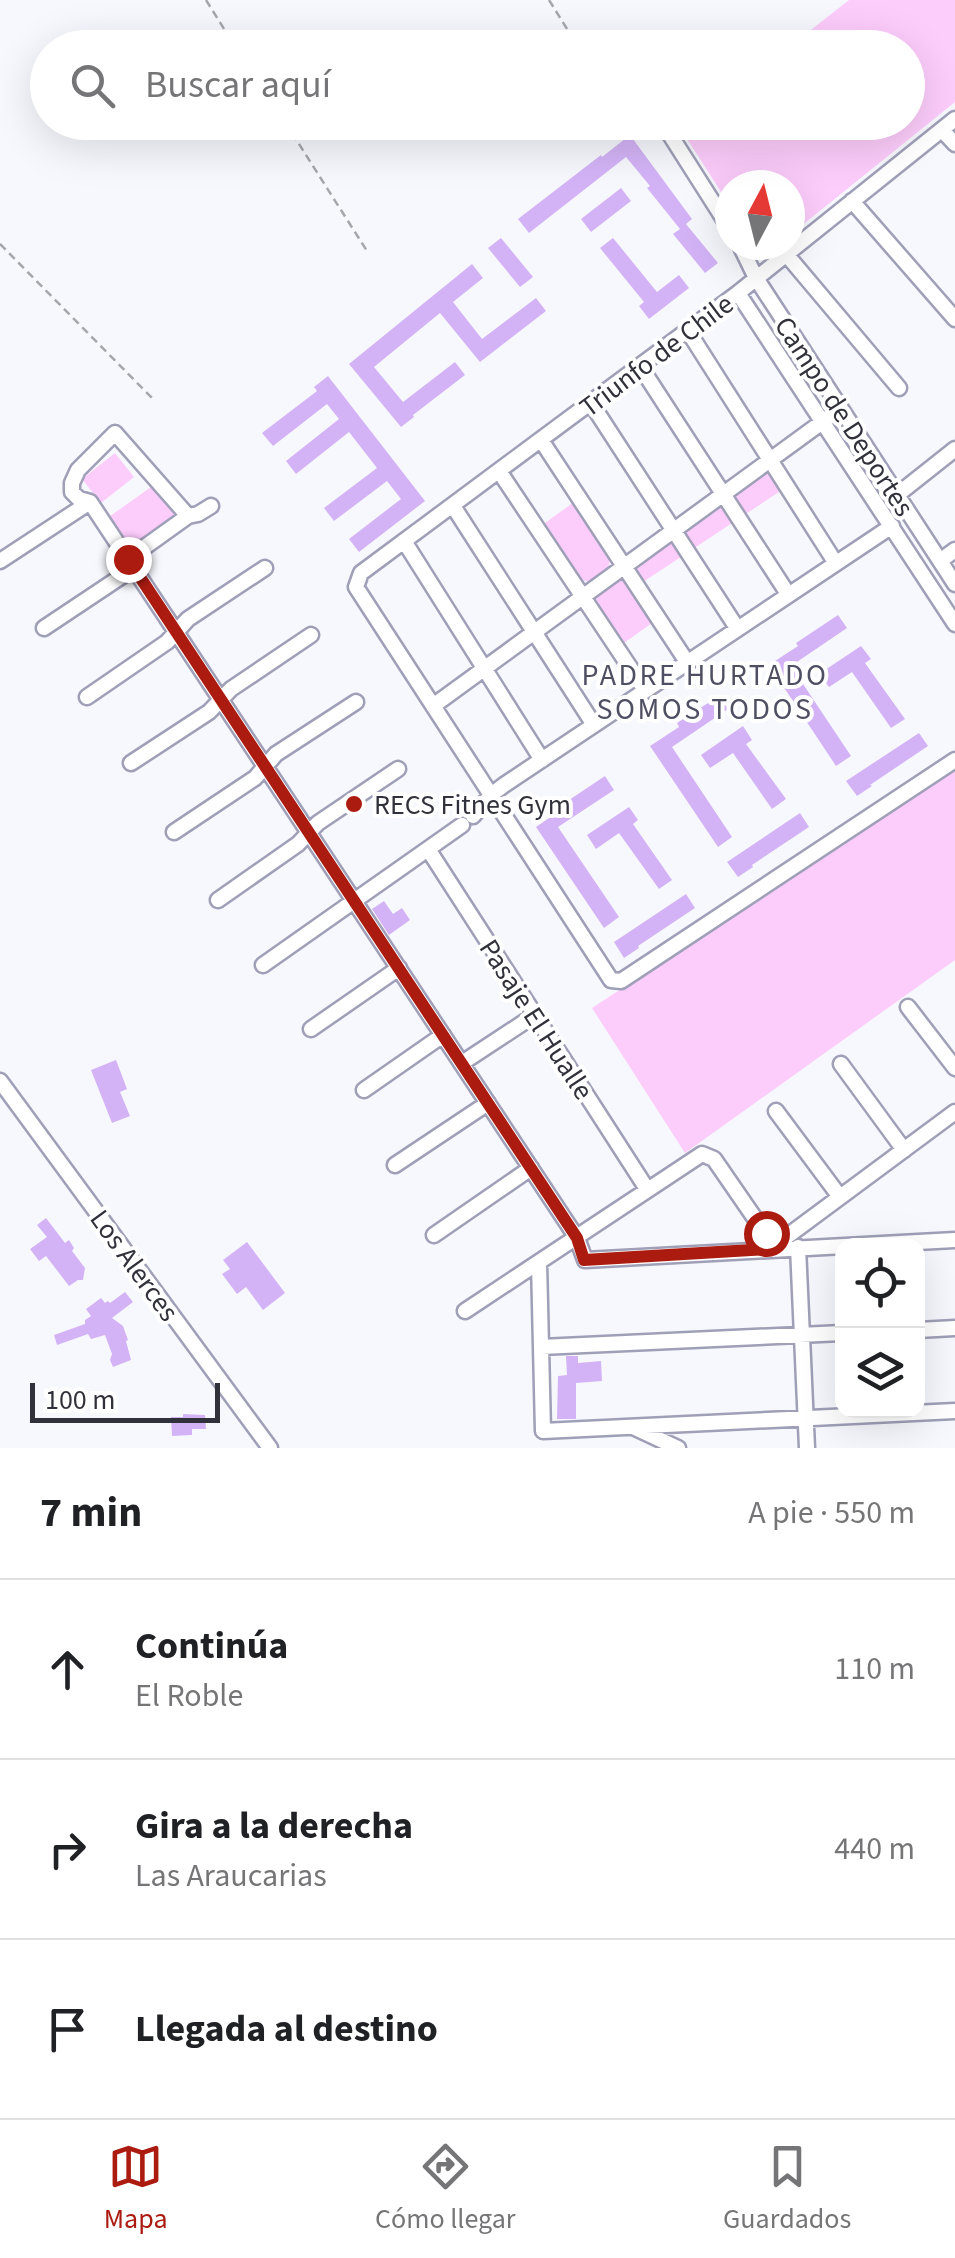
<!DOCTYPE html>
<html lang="es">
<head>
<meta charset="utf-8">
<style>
  :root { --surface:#fff; --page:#f6f6f6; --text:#202124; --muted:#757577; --line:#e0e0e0; --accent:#ac1b10 }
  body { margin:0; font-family:"Source Sans 3",sans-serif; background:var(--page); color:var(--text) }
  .controls { position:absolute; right:30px; bottom:30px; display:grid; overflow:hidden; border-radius:20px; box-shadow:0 10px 40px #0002 }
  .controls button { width:90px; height:90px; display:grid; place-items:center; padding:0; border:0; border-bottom:2px solid var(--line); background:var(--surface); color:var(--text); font:50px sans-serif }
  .compass { position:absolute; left:715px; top:170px; width:90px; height:90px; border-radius:50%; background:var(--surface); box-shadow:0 10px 40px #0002; rotate:7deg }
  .scale { position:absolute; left:30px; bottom:25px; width:190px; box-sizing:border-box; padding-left:10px; border:5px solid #31313b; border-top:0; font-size:28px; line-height:35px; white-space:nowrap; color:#31313b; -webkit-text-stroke:8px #fff; paint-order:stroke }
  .stop { position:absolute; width:30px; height:30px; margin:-22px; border:8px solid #ac1b10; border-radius:50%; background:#fff }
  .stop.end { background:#ac1b10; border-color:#fff; box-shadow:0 2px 10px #0008 }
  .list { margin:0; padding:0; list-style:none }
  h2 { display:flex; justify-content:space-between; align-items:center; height:130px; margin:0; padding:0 40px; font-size:42px }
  h2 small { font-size:32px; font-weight:400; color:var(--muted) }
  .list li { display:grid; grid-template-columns:65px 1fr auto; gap:30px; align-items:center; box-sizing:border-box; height:180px; padding:0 40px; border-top:2px solid var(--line) }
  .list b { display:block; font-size:38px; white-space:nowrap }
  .list p { margin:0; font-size:32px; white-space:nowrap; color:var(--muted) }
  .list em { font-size:32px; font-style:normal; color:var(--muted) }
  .icon { flex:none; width:55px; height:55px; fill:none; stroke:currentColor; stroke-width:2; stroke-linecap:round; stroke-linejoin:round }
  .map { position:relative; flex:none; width:955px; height:1448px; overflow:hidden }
  .search { position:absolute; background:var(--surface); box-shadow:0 10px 40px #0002; left:30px; right:30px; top:30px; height:110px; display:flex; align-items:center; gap:25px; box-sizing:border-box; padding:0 35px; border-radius:55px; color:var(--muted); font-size:38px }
  .sheet { height:670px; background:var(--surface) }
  nav { display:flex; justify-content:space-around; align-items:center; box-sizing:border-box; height:140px; border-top:2px solid var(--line); background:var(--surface); font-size:28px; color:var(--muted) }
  nav a { display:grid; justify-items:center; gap:5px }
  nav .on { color:var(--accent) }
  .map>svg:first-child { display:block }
</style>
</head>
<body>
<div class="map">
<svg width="955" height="1448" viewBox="0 0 955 1448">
  <rect width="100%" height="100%" fill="#f7f8fd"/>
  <path fill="#fcccfb" d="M849,0H955V102L790,235V185H730V206L682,131L693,122H908V48L789,47Z
    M115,453L134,477L101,503L82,479Z
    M766,474L772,476L782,490L631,590L652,623L624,643L596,601L597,594Z
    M158,482L181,514L129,551L106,519Z
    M574,502L610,559L608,569L590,582L580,580L545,523Z
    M955,771V960L685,1153L592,1008Z"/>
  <path fill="#d3b3f6" d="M630,135L692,219L686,224L718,263L705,273L673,234L680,229L647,188L650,186L626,157L529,233L518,219L601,155L602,157Z
    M621,188L631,201L591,232L581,219Z
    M501,238L533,277L520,287L488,248Z
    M613,238L657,292L679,275L689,288L649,319L639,306L644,302L600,248Z
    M472,264L483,278L453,302L482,339L536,298L546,311L480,362L440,313L374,367L403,402L455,362L465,375L413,415L414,417L401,427L349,364Z
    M328,376L425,501L359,552L349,539L401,499L387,481L334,521L324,508L377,468L349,432L296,474L286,461L339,419L327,404L273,446L262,433L317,391L314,387Z
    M838,615L847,628L791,666L851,756L836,766L769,665L798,646L796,643Z
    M861,646L871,659L865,663L905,719L891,728L852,672L829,687L819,674Z
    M719,696L728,709L672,747L732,837L718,847L650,746L679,727L677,723Z
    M743,726L752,740L746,744L786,799L772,809L733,753L710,768L701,755Z
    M919,733L928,746L870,785L872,786L857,796L846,781Z
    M605,776L614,790L558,827L619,917L604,928L536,827L565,807L563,804Z
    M629,807L638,820L633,824L672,880L659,889L619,833L596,849L587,835Z
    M800,813L809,827L752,865L753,867L738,877L727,862Z
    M686,894L695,908L638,946L639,948L624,958L614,942Z
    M384,901L393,914L402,908L410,920L389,935L372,909Z
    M116,1060L127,1089L120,1092L130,1116L112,1123L91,1070Z
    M46,1218L65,1243L69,1240L74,1248L72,1251L85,1268L83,1280H78L69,1286L46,1256L39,1261L30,1249L47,1237L37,1225Z
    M247,1242L285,1293L263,1310L246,1287L237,1294L222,1274L230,1269L223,1260Z
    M125,1292L133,1302L112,1318L123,1326L128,1340L126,1341L131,1360L113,1367L110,1360L112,1354L105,1335L91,1339L88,1334L57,1345L54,1335L85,1324V1320L91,1316L86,1309L101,1298L105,1303L108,1301L110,1303Z
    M566,1356H578V1363L601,1361L602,1381L576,1383V1419H557L558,1376L567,1375Z
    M183,1414L205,1415L206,1429H192V1435L172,1436L171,1417H183Z"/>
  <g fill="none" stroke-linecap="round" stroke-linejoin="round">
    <g stroke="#9f9fb8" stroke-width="19">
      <path id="minor" d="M955,119L738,293L361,573L356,587L611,980L621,981L955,760
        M662,122L730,229
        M942,130L955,144
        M852,201L955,319
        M740,245L756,278L955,584
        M786,254L899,388
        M738,293L955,624
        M688,331L835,562
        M640,366L788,594
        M591,403L737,628
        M541,440L687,662
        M499,471L645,690
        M897,495L955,449
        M90,502L577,1238L585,1260L955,1240
        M90,502L79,499L72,492V483L78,470L115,433L188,516
        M453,506L594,725
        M404,541L542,760
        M128,559L188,516L198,514L211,506
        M0,561L90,502
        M940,561L955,550
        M44,628L134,568
        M87,697L167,642L188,619L265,568
        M433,706L840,409
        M131,763L209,712L231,689L311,635
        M473,816L491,795L504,785L892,526
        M174,832L255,778L276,754L356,702
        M428,849L647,1189
        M218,900L298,844L318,823L398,769
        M263,965L462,825
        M908,1007L955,1068
        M311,1029L399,968
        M462,1063L535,1015
        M841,1064L904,1150
        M0,1081L270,1448
        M364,1090L443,1035
        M776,1111L840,1197
        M395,1165L488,1103
        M434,1235L531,1168
        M798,1247L807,1448
        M539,1262L543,1431L955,1411
        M465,1311L702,1154L714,1159L765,1233L770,1249L955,1112
        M918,1330L955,1328
        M541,1347L842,1333
        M635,1428L678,1448"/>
    </g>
    <path stroke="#a6a7ae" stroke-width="2.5" stroke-dasharray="8 5" stroke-linecap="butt" d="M206,0L236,48
      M549,0L579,48
      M285,122L367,251
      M0,244L154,400"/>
    <use href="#minor" stroke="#fff" stroke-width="14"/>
  </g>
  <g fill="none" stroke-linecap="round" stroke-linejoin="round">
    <path stroke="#ac1b10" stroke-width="12" d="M128,559L577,1238L584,1260L770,1249L766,1233"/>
  </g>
  <circle fill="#ac1b10" stroke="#fff" stroke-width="4" cx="354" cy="804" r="10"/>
  <g text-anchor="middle" stroke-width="8" stroke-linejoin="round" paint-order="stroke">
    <g font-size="28" fill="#31313b" stroke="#fff">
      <text transform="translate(656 355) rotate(-37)" y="10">Triunfo de Chile</text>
      <text transform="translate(845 416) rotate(57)" y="10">Campo de Deportes</text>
      <text transform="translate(537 1019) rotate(57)" y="10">Pasaje El Hualle</text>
      <text transform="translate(135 1265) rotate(54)" y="10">Los Alerces</text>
    </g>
    <g font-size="28" fill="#31313b" stroke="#fff" text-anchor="start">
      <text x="374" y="814">RECS Fitnes Gym</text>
    </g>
    <g font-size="30" letter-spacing="2.5" fill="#4f4f64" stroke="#fff">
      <text x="705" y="685">PADRE HURTADO<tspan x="705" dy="34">SOMOS TODOS</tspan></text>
    </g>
  </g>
</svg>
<div class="controls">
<button><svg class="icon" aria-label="locate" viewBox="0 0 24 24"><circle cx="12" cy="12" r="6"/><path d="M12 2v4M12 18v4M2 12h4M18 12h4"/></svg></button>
<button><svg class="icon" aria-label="layers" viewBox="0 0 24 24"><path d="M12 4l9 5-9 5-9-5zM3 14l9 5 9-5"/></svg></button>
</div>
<svg class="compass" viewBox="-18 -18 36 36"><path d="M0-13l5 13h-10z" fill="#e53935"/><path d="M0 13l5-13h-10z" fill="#757577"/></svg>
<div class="scale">100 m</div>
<div class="stop" style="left:766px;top:1233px"></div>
<div class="stop end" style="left:128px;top:559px"></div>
<div class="search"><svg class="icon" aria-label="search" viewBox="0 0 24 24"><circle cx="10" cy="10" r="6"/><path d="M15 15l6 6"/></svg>Buscar aquí</div>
</div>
<section class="sheet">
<h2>7 min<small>A pie · 550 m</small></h2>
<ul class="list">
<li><svg class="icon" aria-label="ahead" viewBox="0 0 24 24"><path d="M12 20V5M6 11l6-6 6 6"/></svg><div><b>Continúa</b><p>El Roble</p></div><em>110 m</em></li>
<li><svg class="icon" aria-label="right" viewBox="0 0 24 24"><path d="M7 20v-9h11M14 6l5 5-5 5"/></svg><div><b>Gira a la derecha</b><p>Las Araucarias</p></div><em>440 m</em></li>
<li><svg class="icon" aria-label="arrive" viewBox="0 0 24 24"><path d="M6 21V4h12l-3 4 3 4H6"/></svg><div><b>Llegada al destino</b></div></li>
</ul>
</section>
<nav>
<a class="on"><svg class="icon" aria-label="map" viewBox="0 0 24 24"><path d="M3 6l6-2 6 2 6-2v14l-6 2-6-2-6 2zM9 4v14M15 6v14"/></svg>Mapa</a>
<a><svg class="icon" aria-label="directions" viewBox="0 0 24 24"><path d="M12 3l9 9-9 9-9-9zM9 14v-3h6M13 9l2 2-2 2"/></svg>Cómo llegar</a>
<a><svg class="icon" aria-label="saved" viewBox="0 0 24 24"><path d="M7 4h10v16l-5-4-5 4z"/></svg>Guardados</a>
</nav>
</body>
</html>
